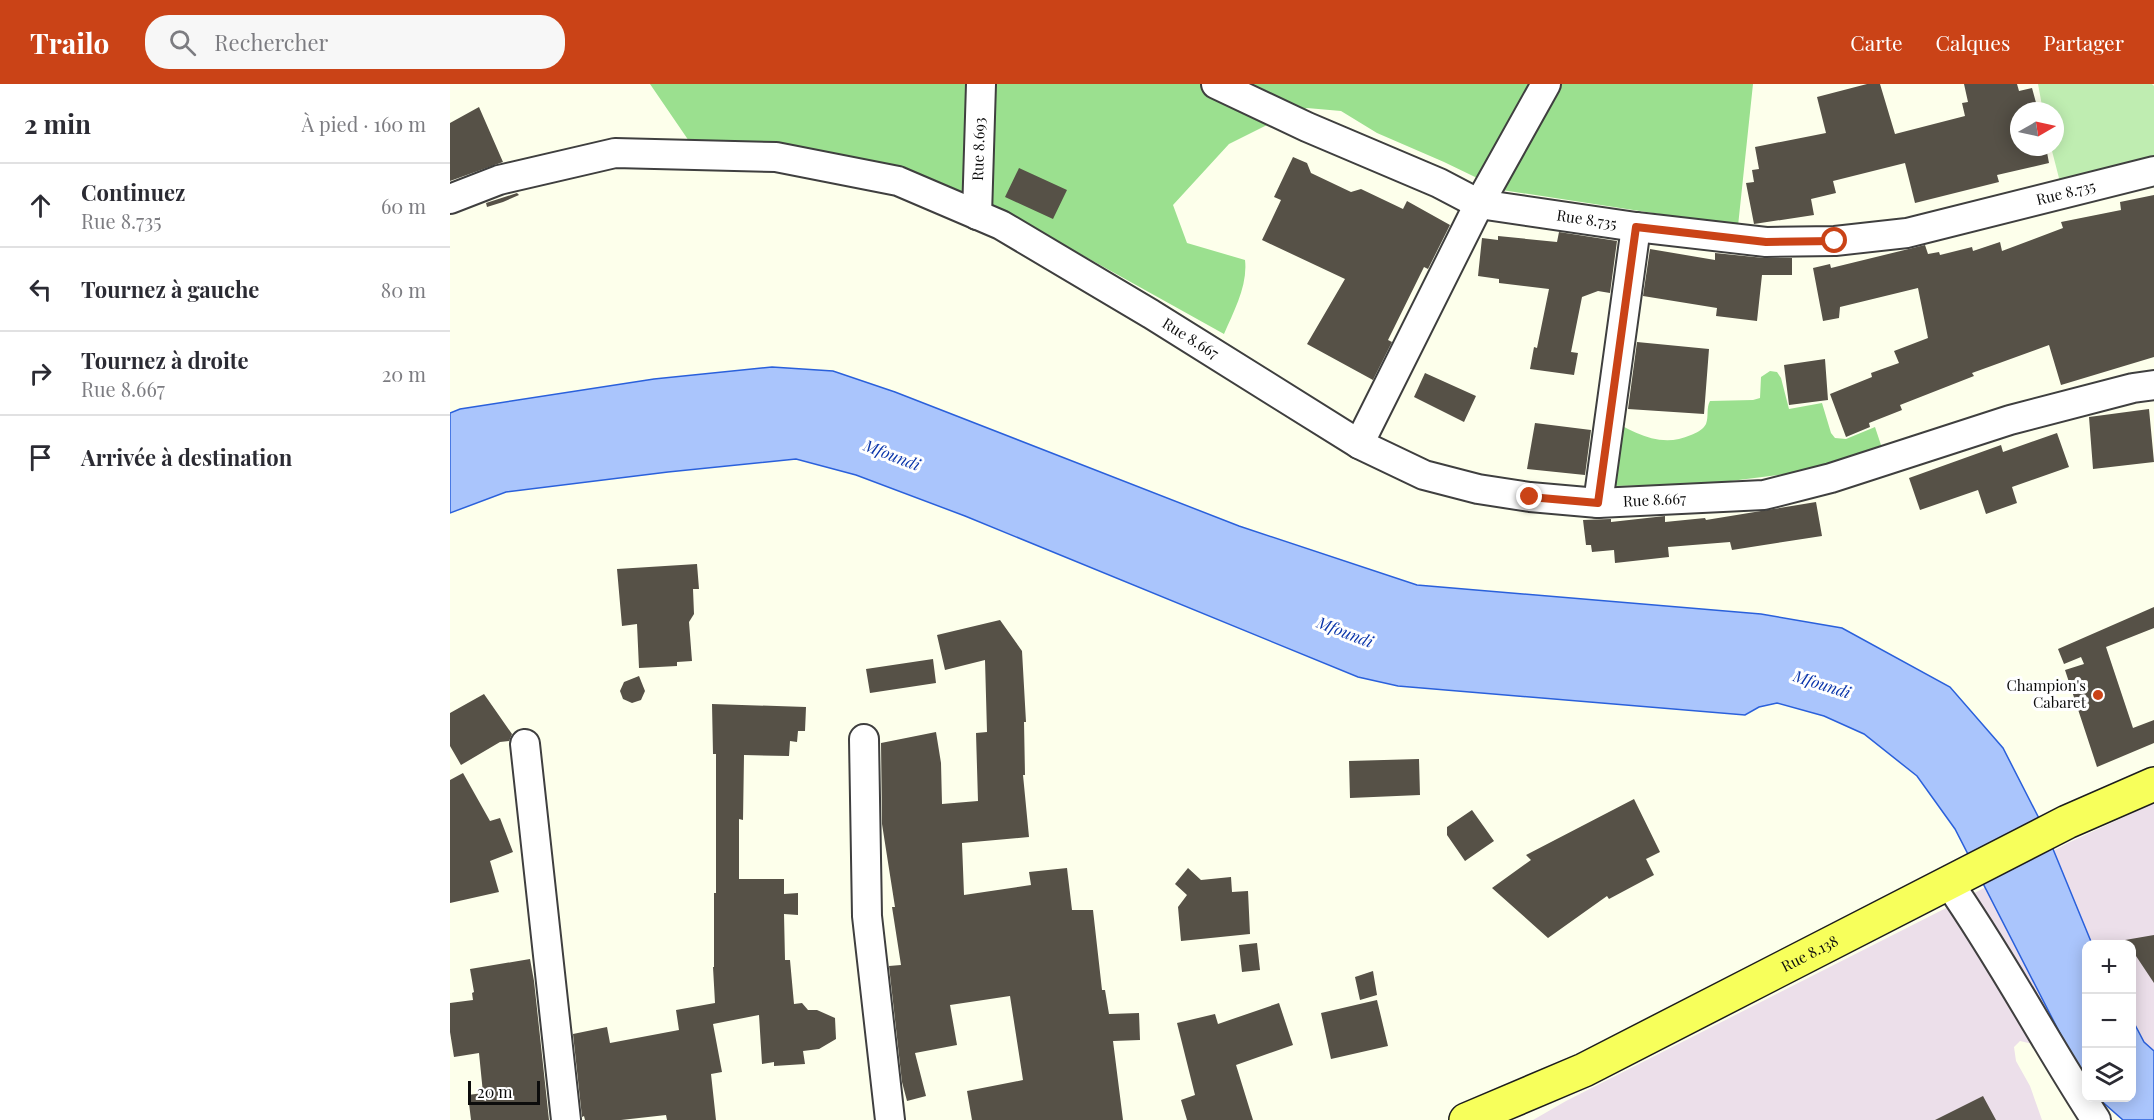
<!DOCTYPE html>
<html lang="fr">
<head>
<meta charset="utf-8">
<style>
  :root { --surface:#fff; --page:#f7f7f7; --text:#2b2b33; --muted:#7c7c81; --line:#e1e1e2; --accent:#ca4317 }
  body { margin:0; font-family:"Playfair Display",serif; background:var(--page); color:var(--text) }
  .controls { position:absolute; right:18px; bottom:18px; display:grid; overflow:hidden; border-radius:12px; box-shadow:0 3px 15px #0003 }
  .controls button { width:54px; height:54px; display:grid; place-items:center; padding:0; border:0; border-bottom:2px solid var(--line); background:var(--surface); color:var(--text); font:30px sans-serif }
  .compass { position:absolute; left:1560px; top:18px; width:54px; height:54px; border-radius:50%; background:var(--surface); box-shadow:0 3px 15px #0003; rotate:81deg }
  .scale { position:absolute; left:18px; bottom:15px; width:72px; box-sizing:border-box; padding-left:6px; border:3px solid #0c0c0c; border-top:0; font-size:16px; line-height:21px; white-space:nowrap; color:#0c0c0c; -webkit-text-stroke:4px #fff; paint-order:stroke }
  .stop { position:absolute; width:18px; height:18px; margin:-14px; border:4px solid #ca4317; border-radius:50%; background:#fff }
  .stop.end { background:#ca4317; border-color:#fff; box-shadow:0 2px 6px #0008 }
  .list { margin:0; padding:0; list-style:none }
  h2 { display:flex; justify-content:space-between; align-items:center; height:78px; margin:0; padding:0 24px; font-size:26px }
  h2 small { font-size:20px; font-weight:400; color:var(--muted) }
  .list li { display:grid; grid-template-columns:39px 1fr auto; gap:18px; align-items:center; box-sizing:border-box; height:84px; padding:0 24px; border-top:2px solid var(--line) }
  .list b { display:block; font-size:22px; white-space:nowrap }
  .list p { margin:0; font-size:20px; white-space:nowrap; color:var(--muted) }
  .list em { font-size:20px; font-style:normal; color:var(--muted) }
  .icon { flex:none; width:33px; height:33px; fill:none; stroke:currentColor; stroke-width:2; stroke-linecap:round; stroke-linejoin:round }
  .map { position:relative; flex:none; width:1704px; height:1036px; overflow:hidden }
  header { display:flex; align-items:center; gap:36px; box-sizing:border-box; height:84px; padding:0 30px; background:var(--accent); color:#fff }
  header strong { font-size:28px }
  nav { display:flex; gap:33px; margin-inline-start:auto; font-size:21px }
  .search { width:420px; height:54px; background:var(--page); display:flex; align-items:center; gap:15px; box-sizing:border-box; padding:0 21px; border-radius:24px; color:var(--muted); font-size:22px }
  main { display:flex }
  aside { flex:1; background:var(--surface) }
  .map>svg:first-child { display:block }
</style>
</head>
<body>
<header>
<strong>Trailo</strong>
<div class="search"><svg class="icon" aria-label="search" viewBox="0 0 24 24"><circle cx="10" cy="10" r="6"/><path d="M15 15l6 6"/></svg>Rechercher</div>
<nav><a>Carte</a><a>Calques</a><a>Partager</a></nav>
</header>
<main>
<aside>
<h2>2 min<small>À pied · 160 m</small></h2>
<ul class="list">
<li><svg class="icon" aria-label="ahead" viewBox="0 0 24 24"><path d="M12 20V5M6 11l6-6 6 6"/></svg><div><b>Continuez</b><p>Rue 8.735</p></div><em>60 m</em></li>
<li><svg class="icon" aria-label="left" viewBox="0 0 24 24"><path d="M17 20v-9H6M10 6l-5 5 5 5"/></svg><div><b>Tournez à gauche</b></div><em>80 m</em></li>
<li><svg class="icon" aria-label="right" viewBox="0 0 24 24"><path d="M7 20v-9h11M14 6l5 5-5 5"/></svg><div><b>Tournez à droite</b><p>Rue 8.667</p></div><em>20 m</em></li>
<li><svg class="icon" aria-label="arrive" viewBox="0 0 24 24"><path d="M6 21V4h12l-3 4 3 4H6"/></svg><div><b>Arrivée à destination</b></div></li>
</ul>
</aside>
<div class="map">
<svg width="1704" height="1036" viewBox="0 0 1704 1036">
  <rect width="100%" height="100%" fill="#fdffeb"/>
  <path fill="#ecdfea" d="M1704,719V978L1682,977V860H1636V972L1570,957L1564,963L1566,977L1580,1002L1592,1036H1083L1116,1017L1502,821L1618,759Z"/>
  <path fill="#bfedb1" d="M1588,0H1702L1704,2V73L1610,98L1601,63H1605V27H1593Z"/>
  <path fill="#9be08f" d="M200,0H1303L1288,142L1052,106L994,78L927,49L891,27L857,24L825,37L779,60L723,121L737,159L795,176C798,201 784,227 774,250L537,118L452,83L343,66L241,60Z
    M1320,287L1327,288L1331,294L1339,325L1372,319L1381,349L1385,354L1396,355L1425,343L1431,361L1407,374L1374,385L1249,401L1155,402L1144,393C1143,376 1133,338 1156,333C1183,348 1210,365 1241,351C1246,349 1253,346 1256,340C1259,332 1256,324 1260,317L1303,316L1310,314L1311,293Z"/>
  <path fill="#aac5fc" stroke="#2a60db" stroke-width="1.5" d="M322,283L383,287L445,308L789,442L967,501L1311,530L1392,544L1500,603L1553,664L1596,748L1642,860H1636V1000L1505,745L1467,692L1414,650L1374,632L1327,619L1309,623L1295,631L948,602L908,593L515,432L406,391L346,375L218,388L56,408L0,429V329L10,325L204,295Z
    M1682,935L1694,958L1704,967V1036H1673L1648,1014H1682Z"/>
  <path fill="#565147" d="M1417,0H1430L1445,50L1515,32L1512,19L1518,18L1514,0H1567L1569,7L1582,4L1588,26L1569,27V63H1596L1599,79L1547,91L1549,98L1465,119L1455,79L1383,97L1386,109L1361,115L1364,131L1304,140L1296,99L1304,98L1302,86L1309,85L1305,63L1376,49L1367,13Z
    M29,23L53,78L0,97V39Z
    M843,73L857,79L861,89L901,108L911,105L953,125L957,117L1000,141L978,185L974,183L938,256L942,258L923,296L857,260L895,195L812,156L831,116L824,113Z
    M569,84L617,106L603,135L555,113Z
    M67,109L69,111L53,118L37,123L36,119Z
    M1704,111V273L1611,301L1599,261L1522,289L1524,292L1450,321L1452,326L1419,339L1420,343L1396,353L1380,310L1422,293L1421,289L1449,279L1444,267L1478,254L1468,204L1390,223L1389,234L1373,237L1363,184L1380,180L1381,184L1475,161L1478,170L1489,168L1490,171L1522,163L1523,167L1550,158L1552,167L1613,144L1611,138L1671,126L1670,118Z
    M1109,148L1167,157L1160,209L1148,207L1132,213L1121,268L1128,269L1124,291L1080,285L1084,263L1087,264L1099,205L1049,199V195L1028,192L1032,154L1048,156V152L1107,158Z
    M1200,165L1265,176V169L1314,174H1342V191H1312L1307,237L1266,232L1267,224L1193,212Z
    M1187,258L1259,265L1254,330L1178,325Z
    M1375,275L1378,316L1339,321L1334,281Z
    M975,289L1026,312L1014,338L964,313Z
    M1699,325L1704,378L1643,385L1639,333Z
    M1085,339L1141,346L1135,391L1077,385Z
    M1607,349L1619,383L1562,403L1567,419L1536,430L1528,406L1470,426L1459,394L1551,361L1553,368Z
    M1366,418L1372,452L1282,466L1280,458L1218,463L1219,473L1165,479L1164,466L1142,468L1141,461H1136L1133,436L1161,435V438L1215,432V438L1255,434L1256,436Z
    M247,480L249,505H243L244,530L239,538L242,577L227,578V582L189,584L187,540L172,542L167,485Z
    M1704,523V544L1656,563L1683,644L1704,636V659L1647,683L1615,586L1634,580L1631,573L1614,580L1608,565Z
    M550,536L572,567L576,638H574L575,691H573L579,753L512,759L514,811L581,801L579,788L617,784L622,826H643L652,906H655L659,930L689,929L690,956L663,957L673,1036H522L517,1007L573,996L560,912L500,921L507,961L465,969L476,1012L457,1017L452,998L439,882L451,881L442,823H445L432,740L431,659L486,648L491,679L492,720L528,717L526,649L537,648L535,576L495,586L487,551Z
    M483,575L486,599L420,609L416,585Z
    M189,592L195,607L191,616L182,619L173,615L170,607L174,598Z
    M34,610L62,650L59,657L50,658L11,681L0,662V629Z
    M262,620L356,623L355,647H348L347,658L340,657L339,672L294,671L293,736L289,735V795H334V810L348,809V831L334,830L335,876H340L344,920L352,919L358,926H367L385,934L386,955L369,965L353,967L355,980L324,982V978L312,980L309,931L263,940L272,988L261,990L266,1036H217L216,1031L171,1036H135L134,1032L132,1033L123,950L157,943L160,959L229,946L226,926L265,919L263,883H264V809H266V670H263Z
    M969,675L970,711L900,714L899,677Z
    M13,689L40,737L50,734L63,768L40,777L49,808L0,819V696Z
    M1184,715L1210,768L1196,775L1204,791L1159,815L1157,812L1098,854L1042,804L1081,776L1076,771Z
    M1022,726L1044,757L1015,777L997,751V743Z
    M738,784L751,796L781,793L782,808L798,807L800,850L731,857L728,823L737,811L725,800Z
    M1704,851V899L1682,866V861H1678L1675,856Z
    M807,859L810,886L792,888L789,861Z
    M80,875L84,897L99,1036H21L18,1011L33,1009L29,969L4,973L0,948V919L23,916L22,909L24,908L20,885Z
    M923,887L927,911L910,916L905,893Z
    M927,916L938,962L881,975L871,929Z
    M829,919L843,961L786,981L803,1036H737L731,1016L745,1011L727,939L765,930L768,940Z
    M1533,1012L1546,1036H1485Z"/>
  <g fill="none" stroke-linecap="round" stroke-linejoin="round">
    <g stroke="#3f3f3f" stroke-width="32">
      <g id="street">
        <path id="s1" d="M766,0L857,43L989,99L1029,120L1186,143L1316,158L1385,157L1457,149L1704,87"/>
        <path id="s2" d="M0,115L49,96L165,69L326,73L448,97L551,141L701,230L909,360L974,391L1028,405L1080,413L1148,419L1314,411L1381,394L1560,336L1683,304L1704,301"/>
        <path id="s3" d="M527,131L531,0"/>
        <path d="M909,360L1029,120L1096,0"/>
        <path d="M1148,419L1186,143"/>
        <path d="M414,655L417,832L440,1036"/>
        <path d="M75,660L116,1036"/>
        <path d="M1498,798C1552,875 1595,958 1646,1036"/>
      </g>
    </g>
    <g stroke="#1d1d1d" stroke-width="36">
      <g id="primary">
        <path id="s4" d="M1016,1036L1134,986L1617,738L1704,700"/>
      </g>
    </g>
    <use href="#street" stroke="#fff" stroke-width="28"/>
    <use href="#primary" stroke="#f7ff5b" stroke-width="33"/>
  </g>
  <g fill="none" stroke-linecap="round" stroke-linejoin="round">
    <path stroke="#ca4317" stroke-width="8" d="M1080,413L1148,419L1186,143L1316,158L1385,157"/>
  </g>
  <circle fill="#ca4317" stroke="#fff" stroke-width="2" cx="1648" cy="611" r="6"/>
  <g text-anchor="middle" stroke-width="6" stroke-linejoin="round" paint-order="stroke">
    <g font-size="15" fill="#0c0c0c" stroke="#fff">
      <text dy="5" stroke="none"><textPath href="#s3" startOffset="66">Rue 8.693</textPath></text>
      <text dy="5" stroke="none"><textPath href="#s1" startOffset="884">Rue 8.735</textPath></text>
      <text dy="5" stroke="none"><textPath href="#s1" startOffset="398">Rue 8.735</textPath></text>
      <text dy="5" stroke="none"><textPath href="#s2" startOffset="790">Rue 8.667</textPath></text>
      <text dy="5" stroke="none"><textPath href="#s2" startOffset="1294">Rue 8.667</textPath></text>
      <text dy="5" stroke="none"><textPath href="#s4" startOffset="382">Rue 8.138</textPath></text>
    </g>
    <g font-size="15" fill="#0c0c0c" stroke="#fff" text-anchor="end">
      <text x="1636" y="607">Champion's<tspan x="1636" dy="17">Cabaret</tspan></text>
    </g>
    <g font-size="16" font-style="italic" fill="#0a35aa" stroke="#fff">
      <text transform="translate(442 371) rotate(21)" y="6">Mfoundi</text>
      <text transform="translate(895 548) rotate(21)" y="6">Mfoundi</text>
      <text transform="translate(1372 600) rotate(18)" y="6">Mfoundi</text>
    </g>
  </g>
</svg>
<div class="controls">
<button>+</button>
<button>−</button>
<button><svg class="icon" aria-label="layers" viewBox="0 0 24 24"><path d="M12 4l9 5-9 5-9-5zM3 14l9 5 9-5"/></svg></button>
</div>
<svg class="compass" viewBox="-18 -18 36 36"><path d="M0-13l5 13h-10z" fill="#e53935"/><path d="M0 13l5-13h-10z" fill="#7c7c81"/></svg>
<div class="scale">20 m</div>
<div class="stop" style="left:1385px;top:157px"></div>
<div class="stop end" style="left:1080px;top:413px"></div>
</div>
</main>
</body>
</html>
